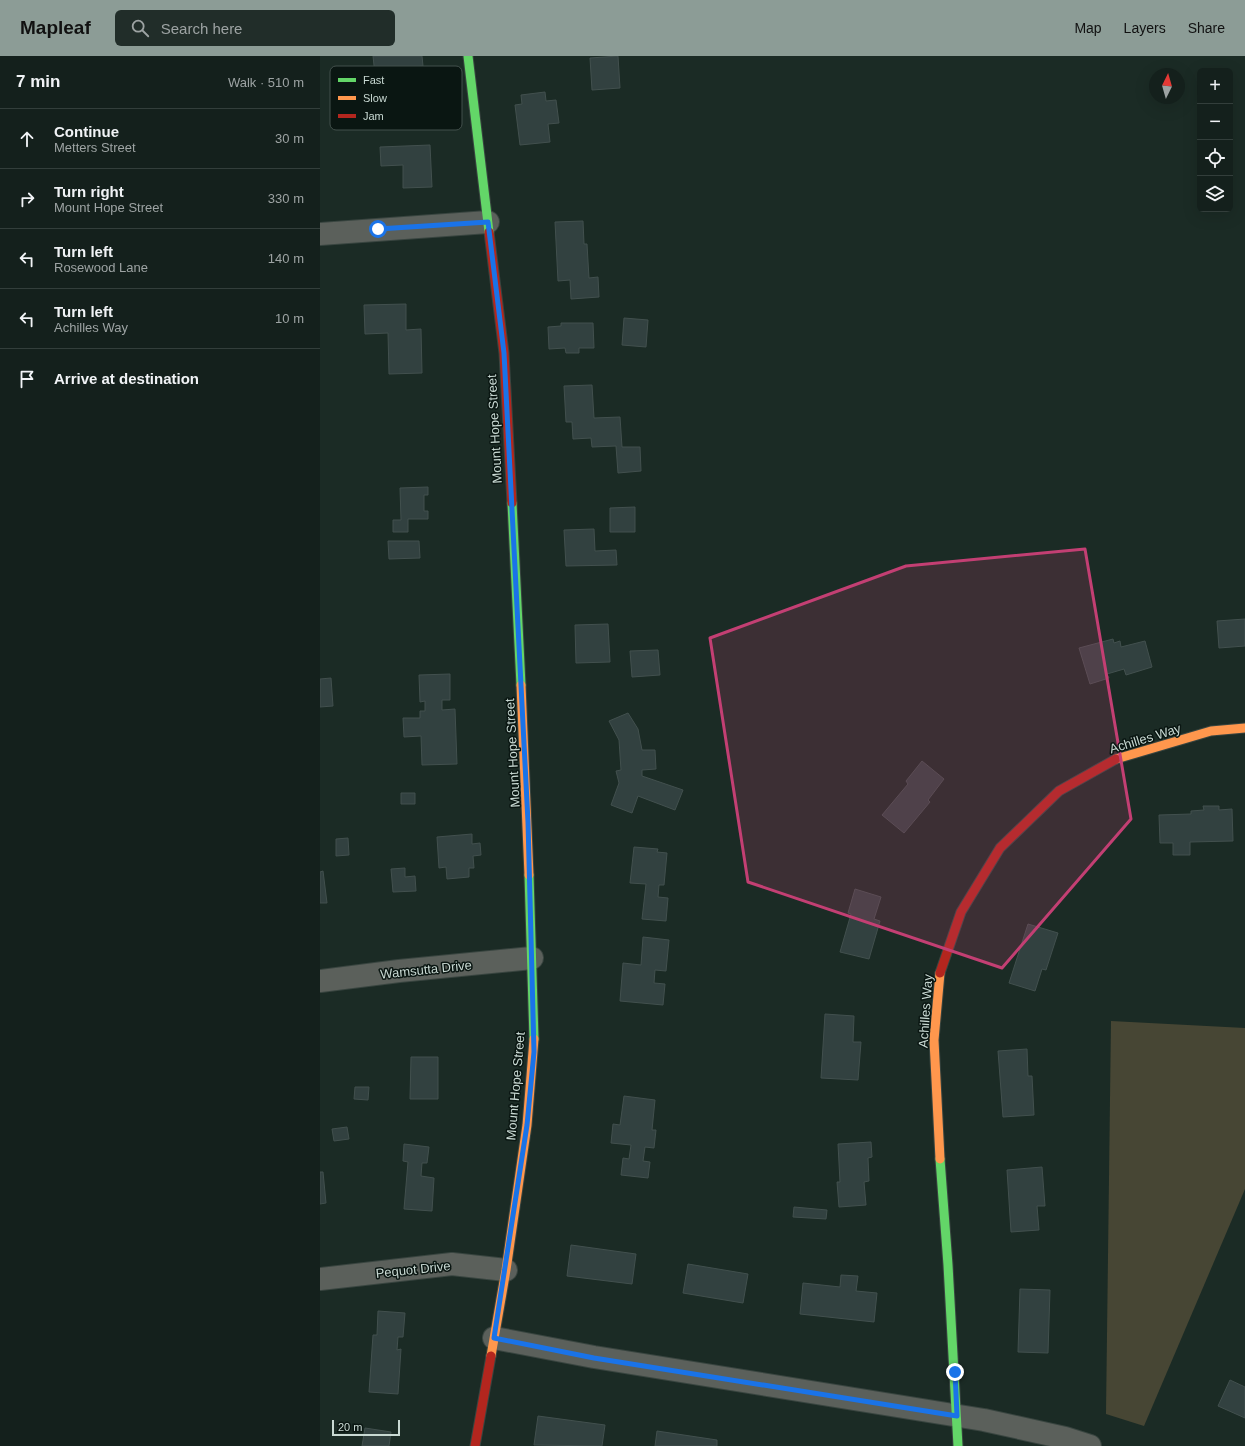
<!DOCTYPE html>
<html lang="en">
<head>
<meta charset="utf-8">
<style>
  :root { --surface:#14201c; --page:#212d29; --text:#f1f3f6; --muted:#9da3a3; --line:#333e3b; --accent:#8c9c96 }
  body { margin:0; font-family:Arial,sans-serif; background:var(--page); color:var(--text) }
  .controls { position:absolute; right:12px; top:12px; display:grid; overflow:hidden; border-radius:6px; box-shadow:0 4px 16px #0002 }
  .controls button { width:36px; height:36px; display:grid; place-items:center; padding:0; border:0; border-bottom:1px solid var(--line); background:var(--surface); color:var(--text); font:20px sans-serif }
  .compass { position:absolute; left:829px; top:12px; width:36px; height:36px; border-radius:50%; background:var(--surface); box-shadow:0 4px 16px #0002; rotate:5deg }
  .scale { position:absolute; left:12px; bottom:10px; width:68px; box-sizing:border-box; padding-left:4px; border:2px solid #c9d9d3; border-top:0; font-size:11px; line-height:14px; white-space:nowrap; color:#c9d9d3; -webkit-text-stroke:3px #0a1612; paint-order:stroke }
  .stop { position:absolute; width:12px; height:12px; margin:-9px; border:3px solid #1a73e8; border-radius:50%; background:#fff }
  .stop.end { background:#1a73e8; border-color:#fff; box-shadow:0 1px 4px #0008 }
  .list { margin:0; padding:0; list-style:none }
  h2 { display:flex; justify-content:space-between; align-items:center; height:52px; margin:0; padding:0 16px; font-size:17px }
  h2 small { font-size:13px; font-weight:400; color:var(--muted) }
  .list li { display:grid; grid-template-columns:26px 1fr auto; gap:12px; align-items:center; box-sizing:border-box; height:60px; padding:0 16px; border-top:1px solid var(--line) }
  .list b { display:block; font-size:15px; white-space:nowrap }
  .list p { margin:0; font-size:13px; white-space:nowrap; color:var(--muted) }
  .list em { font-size:13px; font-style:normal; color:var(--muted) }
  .icon { flex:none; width:22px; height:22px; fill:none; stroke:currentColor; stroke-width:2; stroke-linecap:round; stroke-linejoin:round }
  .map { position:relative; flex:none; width:925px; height:1390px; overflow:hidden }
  header { display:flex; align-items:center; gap:24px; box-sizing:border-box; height:56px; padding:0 20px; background:var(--accent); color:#111 }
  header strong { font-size:19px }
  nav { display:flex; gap:22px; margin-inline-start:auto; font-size:14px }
  .search { width:280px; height:36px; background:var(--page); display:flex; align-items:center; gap:10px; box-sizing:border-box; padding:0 14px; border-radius:6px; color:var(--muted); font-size:15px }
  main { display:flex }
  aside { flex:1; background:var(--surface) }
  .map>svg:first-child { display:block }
</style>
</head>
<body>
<header>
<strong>Mapleaf</strong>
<div class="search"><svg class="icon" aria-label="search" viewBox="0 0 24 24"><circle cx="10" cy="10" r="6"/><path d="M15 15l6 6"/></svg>Search here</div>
<nav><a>Map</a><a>Layers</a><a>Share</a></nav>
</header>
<main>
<aside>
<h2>7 min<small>Walk · 510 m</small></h2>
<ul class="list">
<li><svg class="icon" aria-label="ahead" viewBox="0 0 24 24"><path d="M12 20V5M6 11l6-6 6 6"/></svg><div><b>Continue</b><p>Metters Street</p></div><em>30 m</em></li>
<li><svg class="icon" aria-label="right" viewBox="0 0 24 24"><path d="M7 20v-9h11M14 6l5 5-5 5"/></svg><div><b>Turn right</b><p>Mount Hope Street</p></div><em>330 m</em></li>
<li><svg class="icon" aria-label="left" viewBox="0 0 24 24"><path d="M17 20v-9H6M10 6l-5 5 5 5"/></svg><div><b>Turn left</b><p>Rosewood Lane</p></div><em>140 m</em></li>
<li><svg class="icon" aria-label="left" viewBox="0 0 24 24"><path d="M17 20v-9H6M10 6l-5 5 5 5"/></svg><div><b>Turn left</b><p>Achilles Way</p></div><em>10 m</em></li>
<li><svg class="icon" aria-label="arrive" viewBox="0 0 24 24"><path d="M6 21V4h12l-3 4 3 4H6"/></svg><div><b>Arrive at destination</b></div></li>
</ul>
</aside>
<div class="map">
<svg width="925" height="1390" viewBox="0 0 925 1390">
  <rect width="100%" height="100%" fill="#1b2b25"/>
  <path fill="#474634" d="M791,965L925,972V1133L824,1370L786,1358Z"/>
  <path fill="#324140" stroke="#42504e" d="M53,0H102L103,10L69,14L70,18L55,19Z
    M298,0L300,32L272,34L270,2Z
    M225,36L226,45L236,44L239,67L228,68L230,86L200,89L195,49L202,48L201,39Z
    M110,89L112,131L83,132V109L61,110L60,91Z
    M263,165L264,188H267L269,222L278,221L279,241L251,243L250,224L238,225L235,166Z
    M86,248V274L101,273L102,317L69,318L68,277L45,278L44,249Z
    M304,262L328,264L326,291L302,289Z
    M241,267H273L274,292H259V297H246L245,292L229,293L228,271L241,270Z
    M272,329L274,362L300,361L302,391H320L321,415L298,417L296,390L272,391L271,382L253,383L252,366H246L244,330Z
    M108,431V439H104V455H108V463H88V476H73V464H81L80,432Z
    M315,451V476H290V452Z
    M274,473L275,495L296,494L297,509L246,510L244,474Z
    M68,485H99L100,502L69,503Z
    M925,563V590L899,592L897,565Z
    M288,568L290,606L256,607L255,569Z
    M793,583L794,587L800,585L801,591L825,585L832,611L806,619L804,613L787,618L789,622L770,628L759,592Z
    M338,594L340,619L312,621L310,595Z
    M130,618V644H122V654L135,653L137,708L102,709L101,680L84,681L83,662H100V655H105V645L100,646L99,619Z
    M11,622L13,650L0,651V623Z
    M308,657L318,673L322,694H335L336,713L322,714V720L363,734L355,754L318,740L312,757L291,749L299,727L296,715L301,714L299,684L289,665Z
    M602,705L624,723L608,744L610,746L584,777L562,759L588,728L586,725Z
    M81,737H95V748H81Z
    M883,750H899V754L912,753L913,785L870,786V799H853V787H840L839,759L871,758V755L884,754Z
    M152,778V788L160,787L161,799L153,800L154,812H149V821L127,823L126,811L119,812L117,781Z
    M28,782L29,799L16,800V783Z
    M314,791L338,793L337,796L347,797L344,829H339L338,841L348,842L346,865L322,863L326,828L310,827Z
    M85,812V821L95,820L96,835L73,836L71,813Z
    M3,815L7,847H0V816Z
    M535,833L561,841L554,863L560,865L549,903L520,896L531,858L528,857Z
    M708,868L738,877L726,914L722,913L715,935L689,927Z
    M323,881L349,884L346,915L335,914L334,927L345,928L343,949L300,945L303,907L321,909Z
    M505,958L534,960L533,986H541L538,1024L501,1022Z
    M707,993L708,1020H712L714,1059L683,1061L678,995Z
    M91,1001H118V1043H90Z
    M35,1031H49L48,1044L34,1043Z
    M304,1040L335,1044L332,1074H336L334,1092L325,1091L323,1105L330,1106L328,1122L301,1119L303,1102L309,1103L311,1089L291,1087L293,1068L300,1069Z
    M27,1071L29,1083L14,1085L12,1073Z
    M551,1086L552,1101L548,1102L549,1125L544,1126L546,1149L519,1151L517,1126H520L518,1088Z
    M84,1088L109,1091L107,1107H102L101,1120L114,1122L112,1155L84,1153L88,1106L83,1105Z
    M722,1111L725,1150H717L719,1174L691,1176L687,1114Z
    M0,1116H3L6,1147L0,1148Z
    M474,1151L507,1154L506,1163L473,1161Z
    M251,1189L316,1198L312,1228L247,1220Z
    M368,1208L428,1218L423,1247L363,1237Z
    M521,1219L538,1220L536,1235L557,1237L554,1266L480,1258L483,1227L520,1231Z
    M700,1233L730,1234L728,1297L698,1296Z
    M58,1255L85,1257L83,1281H78L77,1294L81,1293L78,1338L49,1336L53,1279H57Z
    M910,1324L925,1331V1362L898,1350Z
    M218,1360L285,1369L282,1390L214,1389Z
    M45,1372L71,1376L69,1390H42Z
    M337,1375L397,1384V1390H335Z"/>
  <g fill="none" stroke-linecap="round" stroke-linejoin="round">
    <g stroke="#394540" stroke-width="24">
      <path id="street" d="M0,178L168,166
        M0,925L79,915L212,902
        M0,1223L132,1208L186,1214
        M174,1282L274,1301L664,1364L745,1382L770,1390"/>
    </g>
    <g stroke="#394540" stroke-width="11">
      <path id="fast" d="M148,0L169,176
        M192,447L201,629
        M209,819L214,983
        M620,1103L628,1209L638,1390"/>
    </g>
    <g stroke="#394540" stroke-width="11">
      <path id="slow" d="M201,629L209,819
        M796,703L891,675L925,672
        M620,1103L614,984L620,917
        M171,1300L186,1214L207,1069L214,983"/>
    </g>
    <g stroke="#394540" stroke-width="11">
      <path id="jam" d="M169,176L184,297L192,447
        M620,917L641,856L680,792L739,735L796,703
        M155,1390L171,1300"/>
    </g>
    <use href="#street" stroke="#5b605b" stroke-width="22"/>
    <use href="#fast" stroke="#63d668" stroke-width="9"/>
    <use href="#slow" stroke="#ff974d" stroke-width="9"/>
    <use href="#jam" stroke="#b3261e" stroke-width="9"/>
  </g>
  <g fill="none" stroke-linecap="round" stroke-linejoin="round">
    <path stroke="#1a73e8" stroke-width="5" d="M58,173L168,166L184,297L208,766L214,996L207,1069L174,1282L274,1302L637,1360L635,1316"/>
  </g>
  <path fill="#c33f73" fill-opacity="0.2" stroke="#c33f73" stroke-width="3" stroke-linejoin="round" d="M765,493L811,763L682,912L428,826L390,582L586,510Z"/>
  <g text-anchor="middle" stroke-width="3" stroke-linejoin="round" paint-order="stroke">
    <g font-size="13" fill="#c9d9d3" stroke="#0a1612">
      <text transform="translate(174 373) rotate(-93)" y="5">Mount Hope Street</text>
      <text transform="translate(825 682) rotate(-17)" y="5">Achilles Way</text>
      <text transform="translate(192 697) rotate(-93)" y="5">Mount Hope Street</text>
      <text transform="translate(106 913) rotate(-6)" y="5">Wamsutta Drive</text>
      <text transform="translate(605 955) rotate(-86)" y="5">Achilles Way</text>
      <text transform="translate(195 1030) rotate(-85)" y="5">Mount Hope Street</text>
      <text transform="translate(93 1213) rotate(-6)" y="5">Pequot Drive</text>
    </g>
  </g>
  <rect x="10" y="10" width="132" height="64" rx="6" fill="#0a1612" stroke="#43504c" stroke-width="1"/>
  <rect x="18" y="22" width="18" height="4" fill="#63d668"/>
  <rect x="18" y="40" width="18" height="4" fill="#ff974d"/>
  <rect x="18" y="58" width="18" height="4" fill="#b3261e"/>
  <g font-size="11" fill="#c9d9d3">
    <text x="43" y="28">Fast</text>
    <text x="43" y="46">Slow</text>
    <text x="43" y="64">Jam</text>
  </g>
</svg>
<div class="controls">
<button>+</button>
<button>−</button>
<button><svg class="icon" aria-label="locate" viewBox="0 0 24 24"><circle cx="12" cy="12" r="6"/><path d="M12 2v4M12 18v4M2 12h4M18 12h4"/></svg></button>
<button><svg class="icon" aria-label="layers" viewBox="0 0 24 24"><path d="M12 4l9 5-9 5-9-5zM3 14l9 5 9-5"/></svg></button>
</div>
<svg class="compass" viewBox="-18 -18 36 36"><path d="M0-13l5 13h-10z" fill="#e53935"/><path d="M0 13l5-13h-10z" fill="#9da3a3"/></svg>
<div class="scale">20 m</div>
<div class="stop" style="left:58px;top:173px"></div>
<div class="stop end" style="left:635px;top:1316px"></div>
</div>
</main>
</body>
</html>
